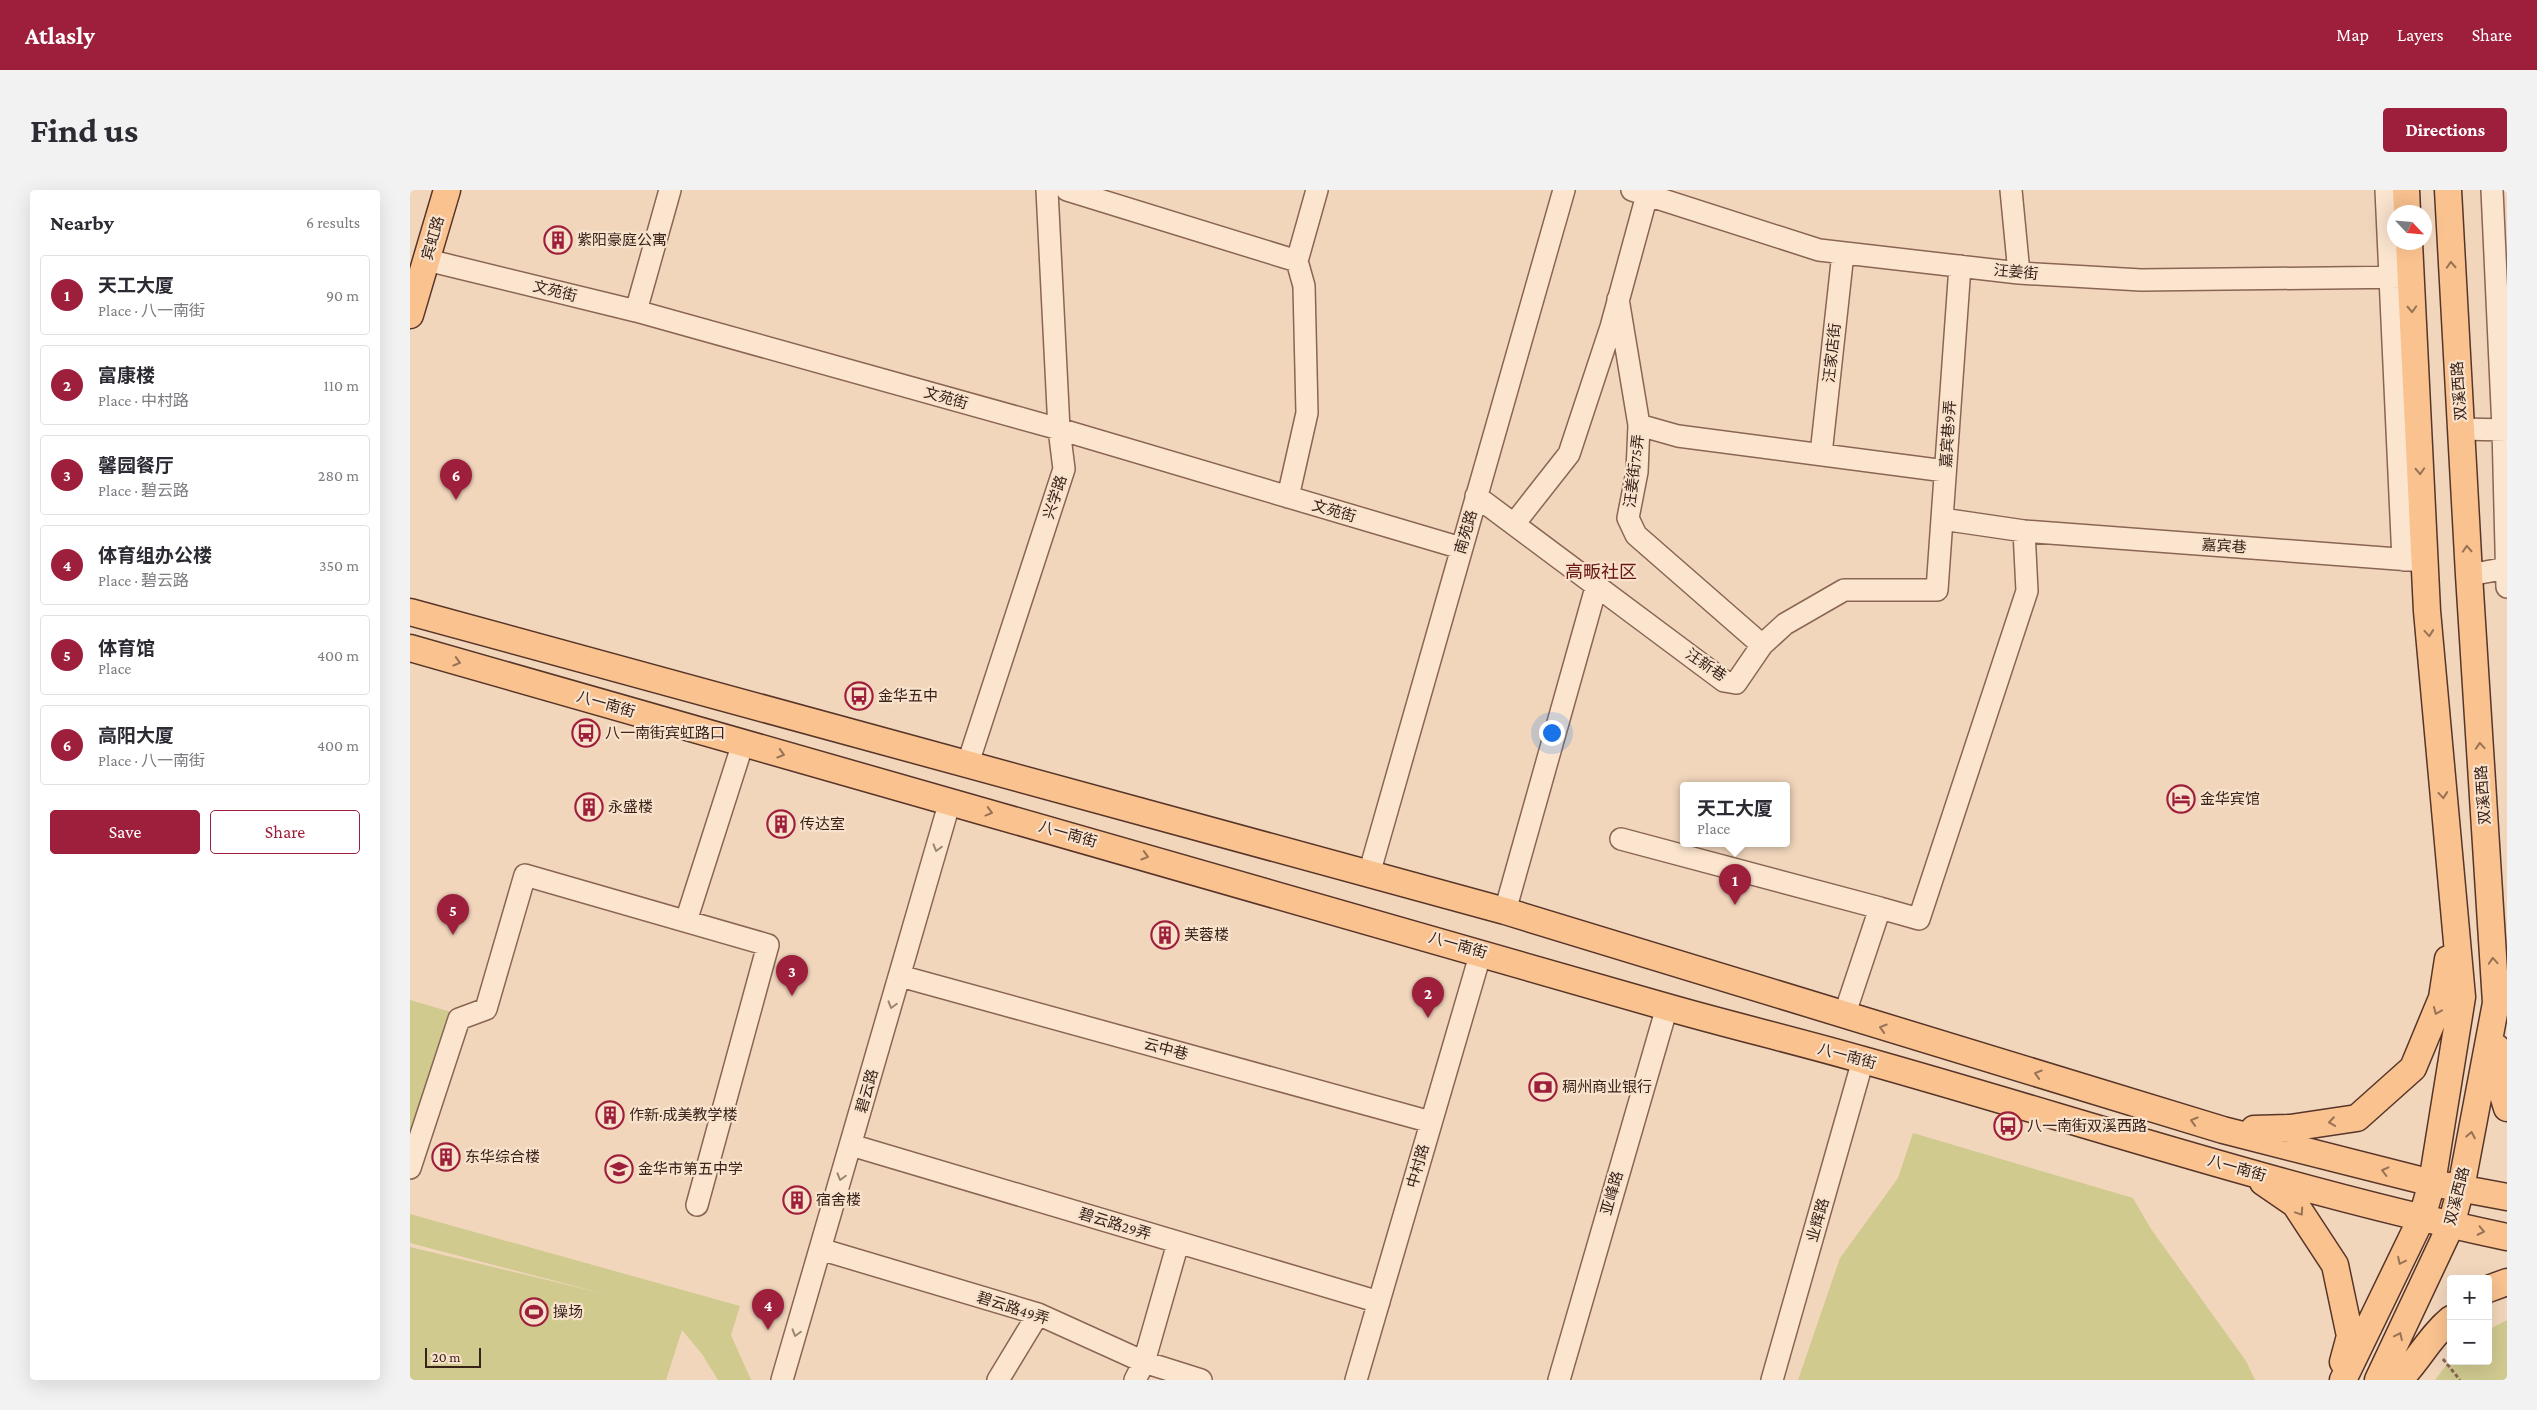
<!DOCTYPE html>
<html lang="en">
<head>
<meta charset="utf-8">
<style>
  :root { --surface:#fff; --page:#f2f2f3; --text:#2b2b33; --muted:#7c7c81; --line:#e1e1e2; --accent:#9e1f3b }
  body { margin:0; font-family:"Crimson Pro","Noto Sans SC",serif; background:var(--page); color:var(--text) }
  .controls { position:absolute; right:15px; bottom:15px; display:grid; overflow:hidden; border-radius:5px; box-shadow:0 5px 20px #0002 }
  .controls button { width:45px; height:45px; display:grid; place-items:center; padding:0; border:0; border-bottom:1px solid var(--line); background:var(--surface); color:var(--text); font:25px sans-serif }
  .compass { position:absolute; left:1977px; top:15px; width:45px; height:45px; border-radius:50%; background:var(--surface); box-shadow:0 5px 20px #0002; rotate:116deg }
  .scale { position:absolute; left:15px; bottom:12px; width:56px; box-sizing:border-box; padding-left:5px; border:2px solid #38221a; border-top:0; font-size:14px; line-height:18px; white-space:nowrap; color:#38221a; -webkit-text-stroke:4px #f8e2cc; paint-order:stroke }
  .you { position:absolute; left:1141px; top:542px; width:18px; height:18px; margin:-12px; border:4px solid #fff; border-radius:50%; background:#1a73e8; box-shadow:0 0 0 8px #1a73e833 }
  .badge { display:grid; place-items:center; width:32px; height:32px; border-radius:50%; background:var(--accent); color:#fff; font-size:16px; font-weight:700 }
  .pin { position:absolute; translate:-50% -41px; filter:drop-shadow(0 1px 2px #0008) }
  .pin::after { content:''; position:absolute; top:26px; width:18px; height:15px; background:inherit; clip-path:polygon(0 0,100% 0,50% 100%) }
  .popup { position:absolute; left:1270px; top:592px; width:110px; height:65px; box-sizing:border-box; display:grid; place-content:center; border-radius:5px; background:var(--surface); filter:drop-shadow(0 1px 4px #0005); font-size:16px; white-space:nowrap; color:var(--muted) }
  .popup b { font-size:19px; color:var(--text) }
  .popup::after { content:''; position:absolute; left:50%; top:100%; margin-left:-10px; border:10px solid transparent; border-top-color:var(--surface) }
  .list { margin:0; padding:0; list-style:none }
  h2 { display:flex; justify-content:space-between; align-items:center; height:65px; margin:0; padding:0 20px; font-size:21px }
  h2 small { font-size:16px; font-weight:400; color:var(--muted) }
  .list li { display:grid; grid-template-columns:32px 1fr auto; gap:15px; align-items:center; box-sizing:border-box; height:80px; margin:0 10px 10px; padding:0 10px; border:1px solid var(--line); border-radius:5px }
  .list b { display:block; font-size:19px; white-space:nowrap }
  .list p { margin:0; font-size:16px; white-space:nowrap; color:var(--muted) }
  .list em { font-size:16px; font-style:normal; color:var(--muted) }
  .actions { display:flex; gap:10px; padding:15px 20px }
  .actions a { flex:1; padding:11px 0; border:1px solid var(--accent); border-radius:5px; text-align:center; font-size:18px; color:var(--accent) }
  .actions .main { background:var(--accent); color:#fff }
  .map { position:relative; flex:none; width:2097px; height:1190px; overflow:hidden; border-radius:5px }
  header { display:flex; align-items:center; gap:30px; box-sizing:border-box; height:70px; padding:0 25px; background:var(--accent); color:#fff }
  header strong { font-size:24px }
  nav { display:flex; gap:28px; margin-inline-start:auto; font-size:18px }
  .intro { display:flex; align-items:center; justify-content:space-between; box-sizing:border-box; height:120px; padding:0 30px }
  h1 { margin:0; font-size:35px }
  .button { padding:12px 22px; border-radius:5px; background:var(--accent); color:#fff; font-size:18px; font-weight:700 }
  main { display:flex; gap:30px; padding:0 30px }
  aside { flex:1; background:var(--surface); border-radius:5px; box-shadow:0 5px 20px #0002 }
  .map>svg:first-child { display:block }
</style>
</head>
<body>
<header>
<strong>Atlasly</strong>
<nav><a>Map</a><a>Layers</a><a>Share</a></nav>
</header>
<div class="intro"><h1>Find us</h1><a class="button">Directions</a></div>
<main>
<aside>
<h2>Nearby<small>6 results</small></h2>
<ul class="list">
<li><span class="badge">1</span><div><b>天工大厦</b><p>Place · 八一南街</p></div><em>90 m</em></li>
<li><span class="badge">2</span><div><b>富康楼</b><p>Place · 中村路</p></div><em>110 m</em></li>
<li><span class="badge">3</span><div><b>馨园餐厅</b><p>Place · 碧云路</p></div><em>280 m</em></li>
<li><span class="badge">4</span><div><b>体育组办公楼</b><p>Place · 碧云路</p></div><em>350 m</em></li>
<li><span class="badge">5</span><div><b>体育馆</b><p>Place</p></div><em>400 m</em></li>
<li><span class="badge">6</span><div><b>高阳大厦</b><p>Place · 八一南街</p></div><em>400 m</em></li>
</ul>
<div class="actions"><a class="main">Save</a><a>Share</a></div>
</aside>
<div class="map">
<svg width="2097" height="1190" viewBox="0 0 2097 1190">
  <rect width="100%" height="100%" fill="#f1d6bc"/>
  <path fill="#d0ca8f" d="M0,810L41,822L0,956Z
    M1503,943L1723,1008L1741,1039L1836,1171L1845,1190H1388L1430,1068L1488,988Z
    M0,1024L330,1116L321,1145L341,1190H308L292,1164L272,1140L256,1190H0V1057L195,1104L0,1053Z
    M2097,1130V1190H2025L2041,1169V1171H2078V1140Z"/>
  <g fill="none" stroke-linecap="round" stroke-linejoin="round">
    <g stroke="#8a6554" stroke-width="24">
      <path id="minor" d="M657,0L887,71
        M1222,0L1409,60L1609,83L1731,90L2000,87
        M1601,0L1609,83
        M1976,0L1993,370
        M2082,0L2093,239L2097,397
        M17,70L226,121L649,239L1051,358
        M1550,76L1532,329L1614,341L2014,371
        M1208,109L1229,235L1227,282L1218,328L1226,345L1352,455
        M226,121L260,0
        M1229,235L1268,246L1535,281
        M2051,239L2097,240
        M1411,264L1433,63
        M1066,306L1314,491L1326,493L1352,455L1375,434L1434,400H1527L1532,329
        M878,307L897,223L894,96L887,71L907,0
        M1104,334L1159,264L1201,137L1237,5
        M2059,385L2097,378
        M558,573L654,279L649,239L637,0
        M1211,649L1470,718
        M959,684L1154,0
        M1095,721L1187,394
        M276,731L333,553
        M490,786L1021,932
        M1434,826L1470,718L1509,729L1617,401L1614,341
        M441,955L969,1112
        M0,978L49,829L76,819L115,685L358,755L287,1015
        M410,1059L628,1124L734,1172L791,1190
        M372,1190L540,611
        M588,1190L628,1124
        M725,1190L734,1172L768,1053
        M946,1190L1071,762
        M1149,1190L1257,817
        M1362,1190L1453,870"/>
    </g>
    <g stroke="#573529" stroke-width="29">
      <path id="major" d="M1996,0L1997,22
        M0,125L37,0
        M0,422L1095,721L1813,940L2022,993L2097,1007
        M0,458C418,578 835,695 1253,816C1319,835 1387,851 1453,870C1667,930 1879,1001 2097,1047
        M2087,858L2089,892L2097,918
        M1844,939L1880,938L1947,928L2003,878L2032,808L2038,769
        M1853,992L1885,1014L1925,1075L1940,1146L1933,1172
        M2078,1099L2097,1092
        M1933,1190L2012,1027L2022,993L2052,807L2017,421L1999,52
        M1968,1190L2041,1035L2051,998L2086,813L2059,385L2038,0
        M1989,1190C2008,1171 2020,1146 2041,1129"/>
    </g>
    <path stroke="#8a6554" stroke-width="3" stroke-dasharray="4 2.5" stroke-linecap="butt" d="M2033,1169L2050,1190"/>
    <use href="#minor" stroke="#fce5cf" stroke-width="21"/>
    <use href="#major" stroke="#f9c28f" stroke-width="26"/>
  </g>
  <defs><path id="oneway-chevron" d="M-2-3.5L2.5 0L-2 3.5" fill="none" stroke-width="1.6" stroke-linecap="round" stroke-linejoin="round" transform="scale(1.25)"/></defs>
  <g stroke="#987254">
    <use href="#oneway-chevron" transform="translate(2041 75) rotate(-93)"/>
    <use href="#oneway-chevron" transform="translate(2002 119) rotate(87)"/>
    <use href="#oneway-chevron" transform="translate(2010 281) rotate(87)"/>
    <use href="#oneway-chevron" transform="translate(2057 359) rotate(-93)"/>
    <use href="#oneway-chevron" transform="translate(2019 443) rotate(85)"/>
    <use href="#oneway-chevron" transform="translate(47 472) rotate(16)"/>
    <use href="#oneway-chevron" transform="translate(2070 556) rotate(-94)"/>
    <use href="#oneway-chevron" transform="translate(371 564) rotate(16)"/>
    <use href="#oneway-chevron" transform="translate(2033 605) rotate(85)"/>
    <use href="#oneway-chevron" transform="translate(579 622) rotate(15)"/>
    <use href="#oneway-chevron" transform="translate(735 666) rotate(16)"/>
    <use href="#oneway-chevron" transform="translate(2083 771) rotate(-94)"/>
    <use href="#oneway-chevron" transform="translate(2027 821) rotate(113)"/>
    <use href="#oneway-chevron" transform="translate(1473 838) rotate(-163)"/>
    <use href="#oneway-chevron" transform="translate(1628 884) rotate(-163)"/>
    <use href="#oneway-chevron" transform="translate(1784 931) rotate(-163)"/>
    <use href="#oneway-chevron" transform="translate(1922 932) rotate(172)"/>
    <use href="#oneway-chevron" transform="translate(2061 945) rotate(-79)"/>
    <use href="#oneway-chevron" transform="translate(1975 981) rotate(-166)"/>
    <use href="#oneway-chevron" transform="translate(1890 1022) rotate(56)"/>
    <use href="#oneway-chevron" transform="translate(2071 1041) rotate(12)"/>
    <use href="#oneway-chevron" transform="translate(1991 1071) rotate(116)"/>
    <use href="#oneway-chevron" transform="translate(1989 1146) rotate(-65)"/>
  </g>
  <g stroke="#9a8474">
    <use href="#oneway-chevron" transform="translate(527 658) rotate(106)"/>
    <use href="#oneway-chevron" transform="translate(482 815) rotate(106)"/>
    <use href="#oneway-chevron" transform="translate(431 987) rotate(106)"/>
    <use href="#oneway-chevron" transform="translate(386 1143) rotate(106)"/>
  </g>
  <defs>
    <g id="building-ring" transform="scale(1.4375)"><circle r="9.5" fill="#f8e2cc" stroke="#9e1f3b" stroke-width="1.5"/><path d="M-4-6H4V6H1V3H-1V6H-4ZM-2.5-4.3h1.7v1.8h-1.7ZM.8-4.3h1.7v1.8H.8ZM-2.5-1h1.7V.8h-1.7ZM.8-1h1.7V.8H.8Z" fill="#9e1f3b"/></g>
    <g id="bus-ring" transform="scale(1.4375)"><circle r="9.5" fill="#f8e2cc" stroke="#9e1f3b" stroke-width="1.5"/><path d="M-5-6H5V4H4V6H2V4H-2V6H-4V4H-5ZM-3.5-4V0h7V-4ZM-3.5 1.2v1.5H-2V1.2ZM2 1.2v1.5H3.5V1.2Z" fill="#9e1f3b"/></g>
    <g id="hotel-ring" transform="scale(1.4375)"><circle r="9.5" fill="#f8e2cc" stroke="#9e1f3b" stroke-width="1.5"/><path d="M-6-4.5h1.5V1H6V5H4.5V3h-9V5H-6ZM-4 0a1.8 1.8 0 1 1 3.6 0ZM.5 0V-2.5h3Q6-2.5 6 0Z" fill="#9e1f3b"/></g>
    <g id="bank-ring" transform="scale(1.4375)"><circle r="9.5" fill="#f8e2cc" stroke="#9e1f3b" stroke-width="1.5"/><path d="M-6-4H6V4H-6ZM0-2.3a2.3 2.3 0 1 0 0 4.6a2.3 2.3 0 1 0 0-4.6Z" fill="#9e1f3b"/></g>
    <g id="school-ring" transform="scale(1.4375)"><circle r="9.5" fill="#f8e2cc" stroke="#9e1f3b" stroke-width="1.5"/><path d="M0-5L7-2L0 1L-7-2ZM-4 1L0 2.5L4 1V4Q0 6-4 4Z" fill="#9e1f3b"/></g>
    <g id="stadium-ring" transform="scale(1.4375)"><circle r="9.5" fill="#f8e2cc" stroke="#9e1f3b" stroke-width="1.5"/><path d="M0-5a6.5 5 0 1 0 0 10a6.5 5 0 1 0 0-10ZM-3.5-1.8h7v3.6h-7Z" fill="#9e1f3b"/></g>
  </defs>
  <g fill-rule="evenodd">
    <use href="#building-ring" x="148" y="50"/>
    <use href="#bus-ring" x="449" y="506"/>
    <use href="#bus-ring" x="176" y="543"/>
    <use href="#hotel-ring" x="1771" y="609"/>
    <use href="#building-ring" x="179" y="617"/>
    <use href="#building-ring" x="371" y="634"/>
    <use href="#building-ring" x="755" y="745"/>
    <use href="#bank-ring" x="1133" y="897"/>
    <use href="#building-ring" x="200" y="925"/>
    <use href="#bus-ring" x="1598" y="936"/>
    <use href="#building-ring" x="36" y="967"/>
    <use href="#school-ring" x="209" y="979"/>
    <use href="#building-ring" x="387" y="1010"/>
    <use href="#stadium-ring" x="124" y="1122"/>
  </g>
  <g text-anchor="middle" stroke-width="4.5" stroke-linejoin="round" paint-order="stroke">
    <g font-size="15" fill="#38221a" stroke="#f8e2cc">
      <text transform="translate(23 48) rotate(-74)" y="5">宾虹路</text>
      <text transform="translate(1606 82) rotate(5)" y="5">汪姜街</text>
      <text transform="translate(145 101) rotate(14)" y="5">文苑街</text>
      <text transform="translate(1422 163) rotate(-84)" y="5">汪家店街</text>
      <text transform="translate(2049 201) rotate(-94)" y="5">双溪西路</text>
      <text transform="translate(536 208) rotate(16)" y="5">文苑街</text>
      <text transform="translate(1538 244) rotate(-86)" y="5">嘉宾巷9弄</text>
      <text transform="translate(1224 281) rotate(-83)" y="5">汪姜街75弄</text>
      <text transform="translate(645 307) rotate(-72)" y="5">兴学路</text>
      <text transform="translate(924 321) rotate(16)" y="5">文苑街</text>
      <text transform="translate(1056 342) rotate(-74)" y="5">南苑路</text>
      <text transform="translate(1814 356) rotate(4)" y="5">嘉宾巷</text>
      <text transform="translate(1296 475) rotate(34)" y="5">汪新巷</text>
      <text transform="translate(196 514) rotate(16)" y="5">八一南街</text>
      <text transform="translate(2073 605) rotate(-94)" y="5">双溪西路</text>
      <text transform="translate(658 644) rotate(16)" y="5">八一南街</text>
      <text transform="translate(1048 755) rotate(16)" y="5">八一南街</text>
      <text transform="translate(756 859) rotate(15)" y="5">云中巷</text>
      <text transform="translate(1437 866) rotate(15)" y="5">八一南街</text>
      <text transform="translate(457 901) rotate(-74)" y="5">碧云路</text>
      <text transform="translate(1008 976) rotate(-74)" y="5">中村路</text>
      <text transform="translate(1827 978) rotate(16)" y="5">八一南街</text>
      <text transform="translate(1202 1003) rotate(-74)" y="5">亚峰路</text>
      <text transform="translate(2047 1006) rotate(-76)" y="5">双溪西路</text>
      <text transform="translate(1408 1030) rotate(-74)" y="5">业辉路</text>
      <text transform="translate(705 1034) rotate(17)" y="5">碧云路29弄</text>
      <text transform="translate(603 1118) rotate(18)" y="5">碧云路49弄</text>
    </g>
    <g font-size="15" fill="#38221a" stroke="#f8e2cc" text-anchor="start">
      <text x="167" y="55">紫阳豪庭公寓</text>
      <text x="468" y="511">金华五中</text>
      <text x="195" y="548">八一南街宾虹路口</text>
      <text x="1790" y="614">金华宾馆</text>
      <text x="198" y="622">永盛楼</text>
      <text x="390" y="639">传达室</text>
      <text x="774" y="750">芙蓉楼</text>
      <text x="1152" y="902">稠州商业银行</text>
      <text x="219" y="930">作新·成美教学楼</text>
      <text x="1617" y="941">八一南街双溪西路</text>
      <text x="55" y="972">东华综合楼</text>
      <text x="228" y="984">金华市第五中学</text>
      <text x="406" y="1015">宿舍楼</text>
      <text x="143" y="1127">操场</text>
    </g>
    <g font-size="18" fill="#681616" stroke="#f8e2cc">
      <text x="1191" y="388">高畈社区</text>
    </g>
  </g>
</svg>
<div class="controls">
<button>+</button>
<button>−</button>
</div>
<svg class="compass" viewBox="-18 -18 36 36"><path d="M0-13l5 13h-10z" fill="#e53935"/><path d="M0 13l5-13h-10z" fill="#7c7c81"/></svg>
<div class="scale">20 m</div>
<div class="you"></div>
<div class="pin badge" style="left:1325px;top:715px">1</div>
<div class="popup"><b>天工大厦</b>Place</div>
<div class="pin badge" style="left:1018px;top:828px">2</div>
<div class="pin badge" style="left:382px;top:806px">3</div>
<div class="pin badge" style="left:358px;top:1140px">4</div>
<div class="pin badge" style="left:43px;top:745px">5</div>
<div class="pin badge" style="left:46px;top:310px">6</div>
</div>
</main>
</body>
</html>
